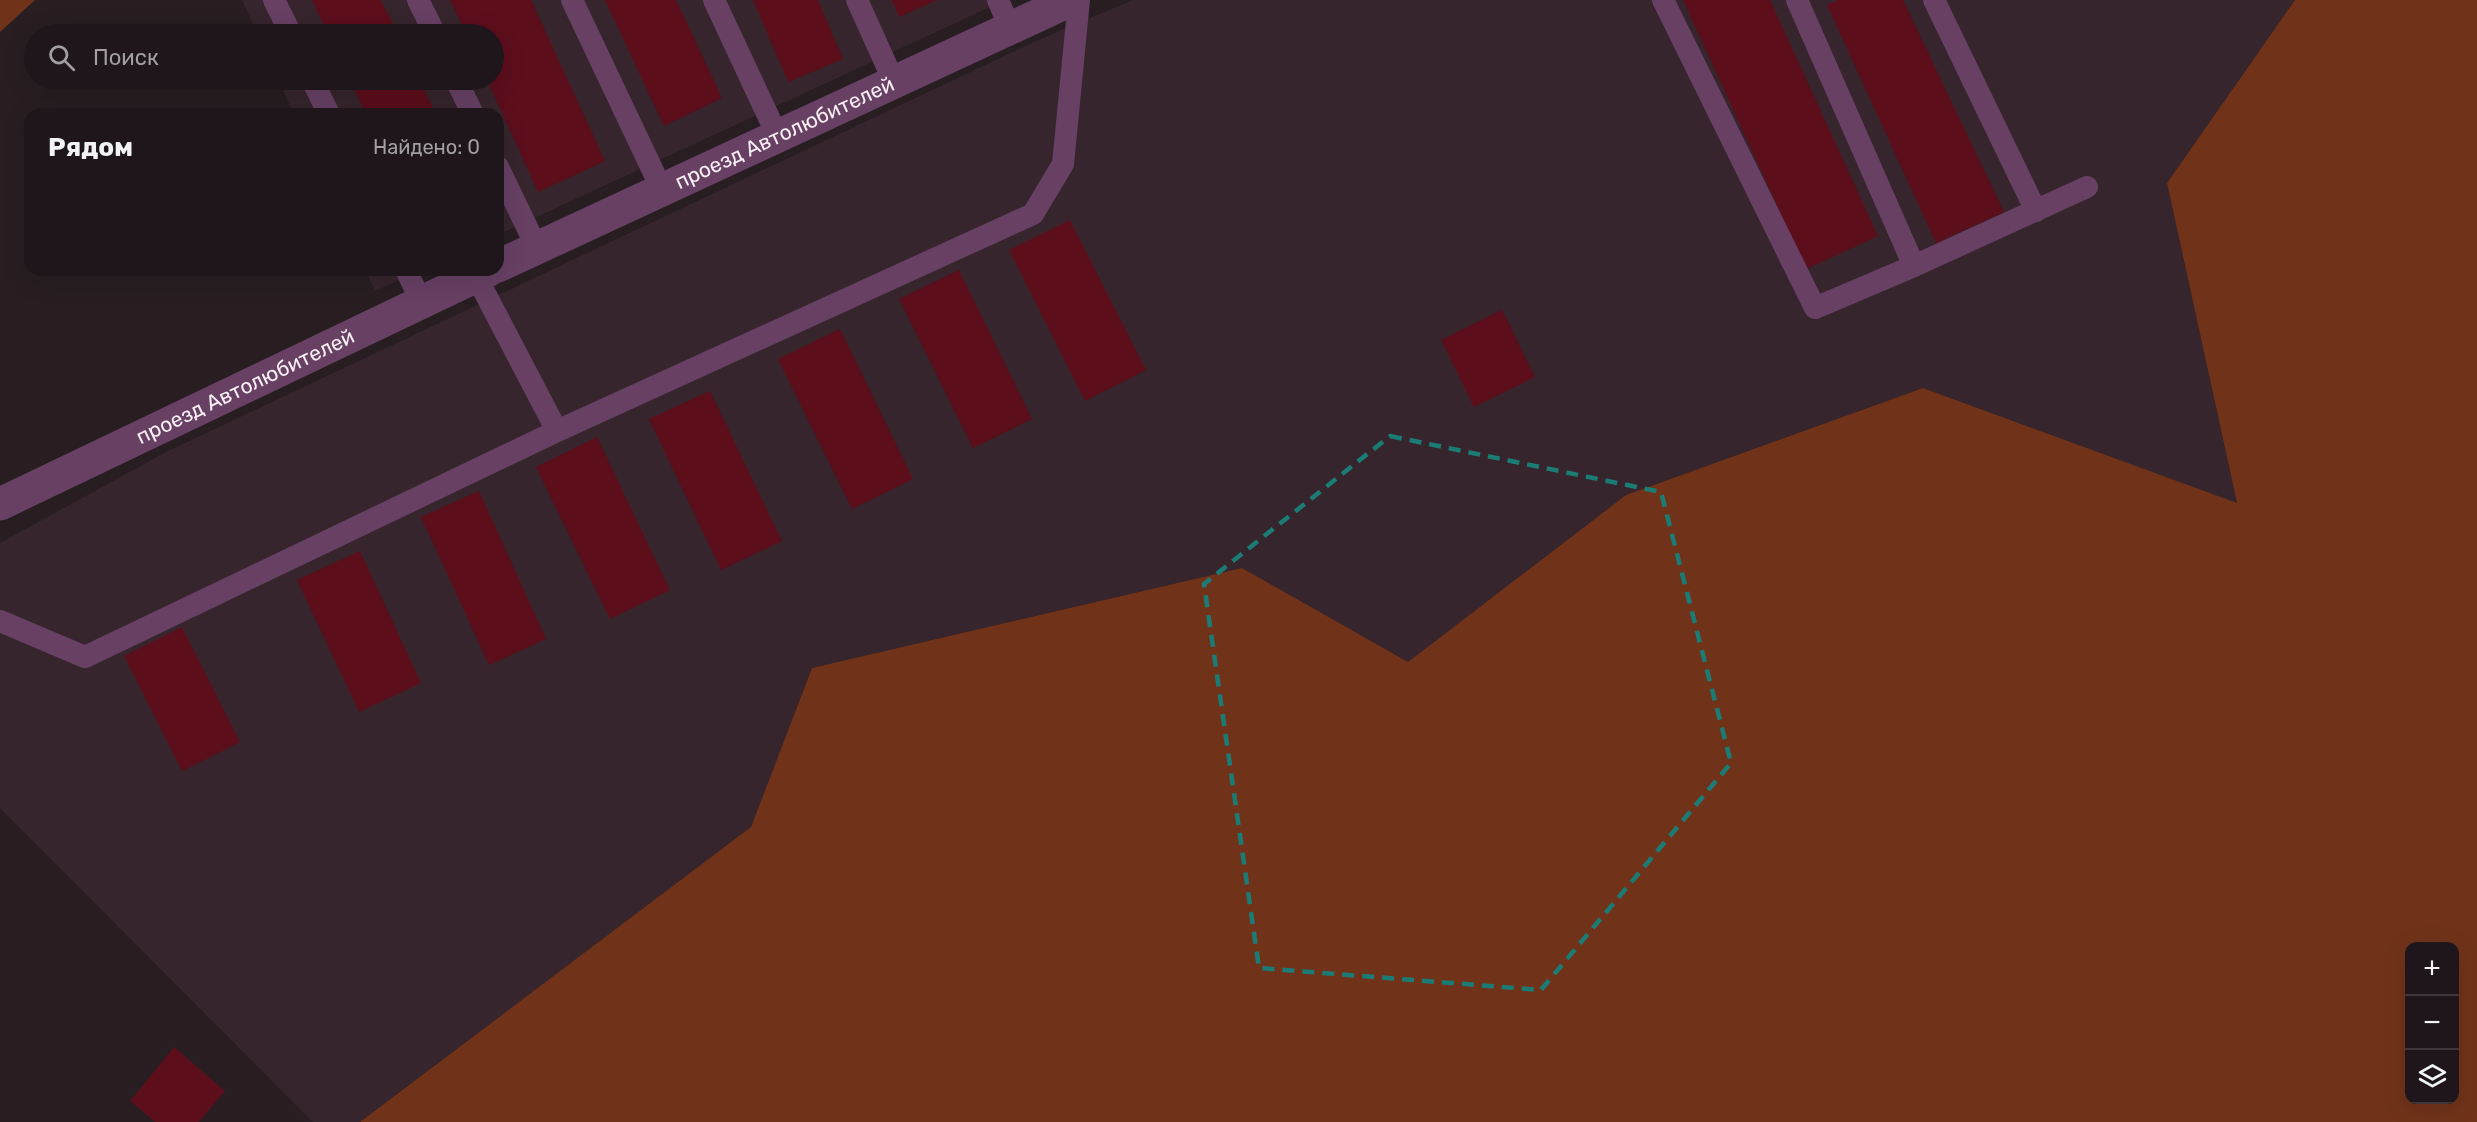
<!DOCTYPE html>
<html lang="ru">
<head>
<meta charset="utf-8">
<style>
  :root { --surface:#1e161a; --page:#261f23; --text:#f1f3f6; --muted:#a19fa2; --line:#3c3539 }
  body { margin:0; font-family:Rubik,sans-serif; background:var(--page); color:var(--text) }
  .controls { position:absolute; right:18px; bottom:18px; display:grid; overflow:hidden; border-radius:12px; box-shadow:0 6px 24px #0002 }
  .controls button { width:54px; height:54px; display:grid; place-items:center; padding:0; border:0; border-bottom:2px solid var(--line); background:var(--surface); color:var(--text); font:30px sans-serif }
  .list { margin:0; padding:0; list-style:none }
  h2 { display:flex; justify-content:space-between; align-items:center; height:78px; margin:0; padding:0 24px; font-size:26px }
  h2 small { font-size:20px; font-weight:400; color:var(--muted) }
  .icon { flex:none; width:33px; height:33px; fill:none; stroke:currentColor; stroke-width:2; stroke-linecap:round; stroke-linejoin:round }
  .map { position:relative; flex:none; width:2477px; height:1122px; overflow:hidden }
  .search { position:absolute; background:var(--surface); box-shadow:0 6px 24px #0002; left:24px; top:24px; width:480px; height:66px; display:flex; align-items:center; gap:15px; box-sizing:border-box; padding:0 21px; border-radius:33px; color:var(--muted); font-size:22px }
  .panel { position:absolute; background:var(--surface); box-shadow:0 6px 24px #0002; left:24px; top:108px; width:480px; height:168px; border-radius:18px }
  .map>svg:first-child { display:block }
</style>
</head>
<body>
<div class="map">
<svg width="2477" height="1122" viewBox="0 0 2477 1122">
  <rect width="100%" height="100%" fill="#281e22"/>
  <path fill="#36252c" d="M242,0H1005L498,235V114H294L278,80H494V34H258Z
    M1133,0H2295L2167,183L2237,504L1923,388L1626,495L1408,662L1242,568L812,668L751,827L360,1122H313L0,808V543L166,452L1036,41Z
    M365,270H421L375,291Z"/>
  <path fill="#70331a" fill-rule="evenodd" d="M0,0H35L0,32Z
    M2295,0H2477V1122H360L751,827L812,668L1242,568L1408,662L1626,495L1923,388L2237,503L2167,183ZM2410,946H2454V1100H2410Z"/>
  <path fill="#5c0e1b" d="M312,0H381L398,34H328Z
    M450,0H531L605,161L538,192L487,80H494V34H466Z
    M605,0H676L722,98L664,126Z
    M753,0H818L843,59L788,82Z
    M892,0H937L899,17Z
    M1683,0H1770L1878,236L1806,269Z
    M1838,0H1903L2004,212L1936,243L1827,5Z
    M350,80H419L436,114H366Z
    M1070,220L1146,370L1085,401L1009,250Z
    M959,270L1032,419L973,448L899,299Z
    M1502,310L1535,377L1474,407L1441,340Z
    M840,329L913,479L852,509L778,359Z
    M710,391L782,541L721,570L649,419Z
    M597,437L670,590L610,619L536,467Z
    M479,491L546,639L489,665L421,517Z
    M360,551L421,683L359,712L297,580Z
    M182,627L240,742L182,771L124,656Z
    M174,1047L225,1091L199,1122H155L130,1101Z"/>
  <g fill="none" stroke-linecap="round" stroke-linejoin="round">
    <path stroke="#674064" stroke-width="22" d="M274,0L291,34
      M418,0L435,34
      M572,0L662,190
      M714,0L778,137
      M857,0L894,82
      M998,0L1010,28
      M1663,0L1815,308L1914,266L2087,187
      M1797,0L1914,266
      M1934,0L2036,211
      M312,80L329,114
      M456,80L473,114
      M498,167L537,248
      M406,270L421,301
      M476,276L557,431
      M0,621L85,657L557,431L1033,214L1063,164L1079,0"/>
    <g stroke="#674064" stroke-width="33">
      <path id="s1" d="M498,266L1071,0"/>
      <path id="s2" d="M0,504L489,270"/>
    </g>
  </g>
  <path fill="none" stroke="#1b7c75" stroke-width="4.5" stroke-dasharray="12 8" stroke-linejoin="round" d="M1390,436L1661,492L1731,763L1541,990L1259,968L1204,584Z"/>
  <g text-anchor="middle" stroke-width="4.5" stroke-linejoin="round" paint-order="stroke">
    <g font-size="21" fill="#f7eff2" stroke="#0e090b">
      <text dy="7" stroke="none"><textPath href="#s1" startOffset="316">проезд Автолюбителей</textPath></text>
      <text dy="7" stroke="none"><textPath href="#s2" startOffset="272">проезд Автолюбителей</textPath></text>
    </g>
  </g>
</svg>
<div class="controls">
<button>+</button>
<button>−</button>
<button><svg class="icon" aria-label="layers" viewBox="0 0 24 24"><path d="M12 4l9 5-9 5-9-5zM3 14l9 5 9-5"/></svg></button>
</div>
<div class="search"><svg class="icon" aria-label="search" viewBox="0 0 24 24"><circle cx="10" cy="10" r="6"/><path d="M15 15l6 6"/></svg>Поиск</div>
<section class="panel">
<h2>Рядом<small>Найдено: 0</small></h2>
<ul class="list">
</ul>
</section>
</div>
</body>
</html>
